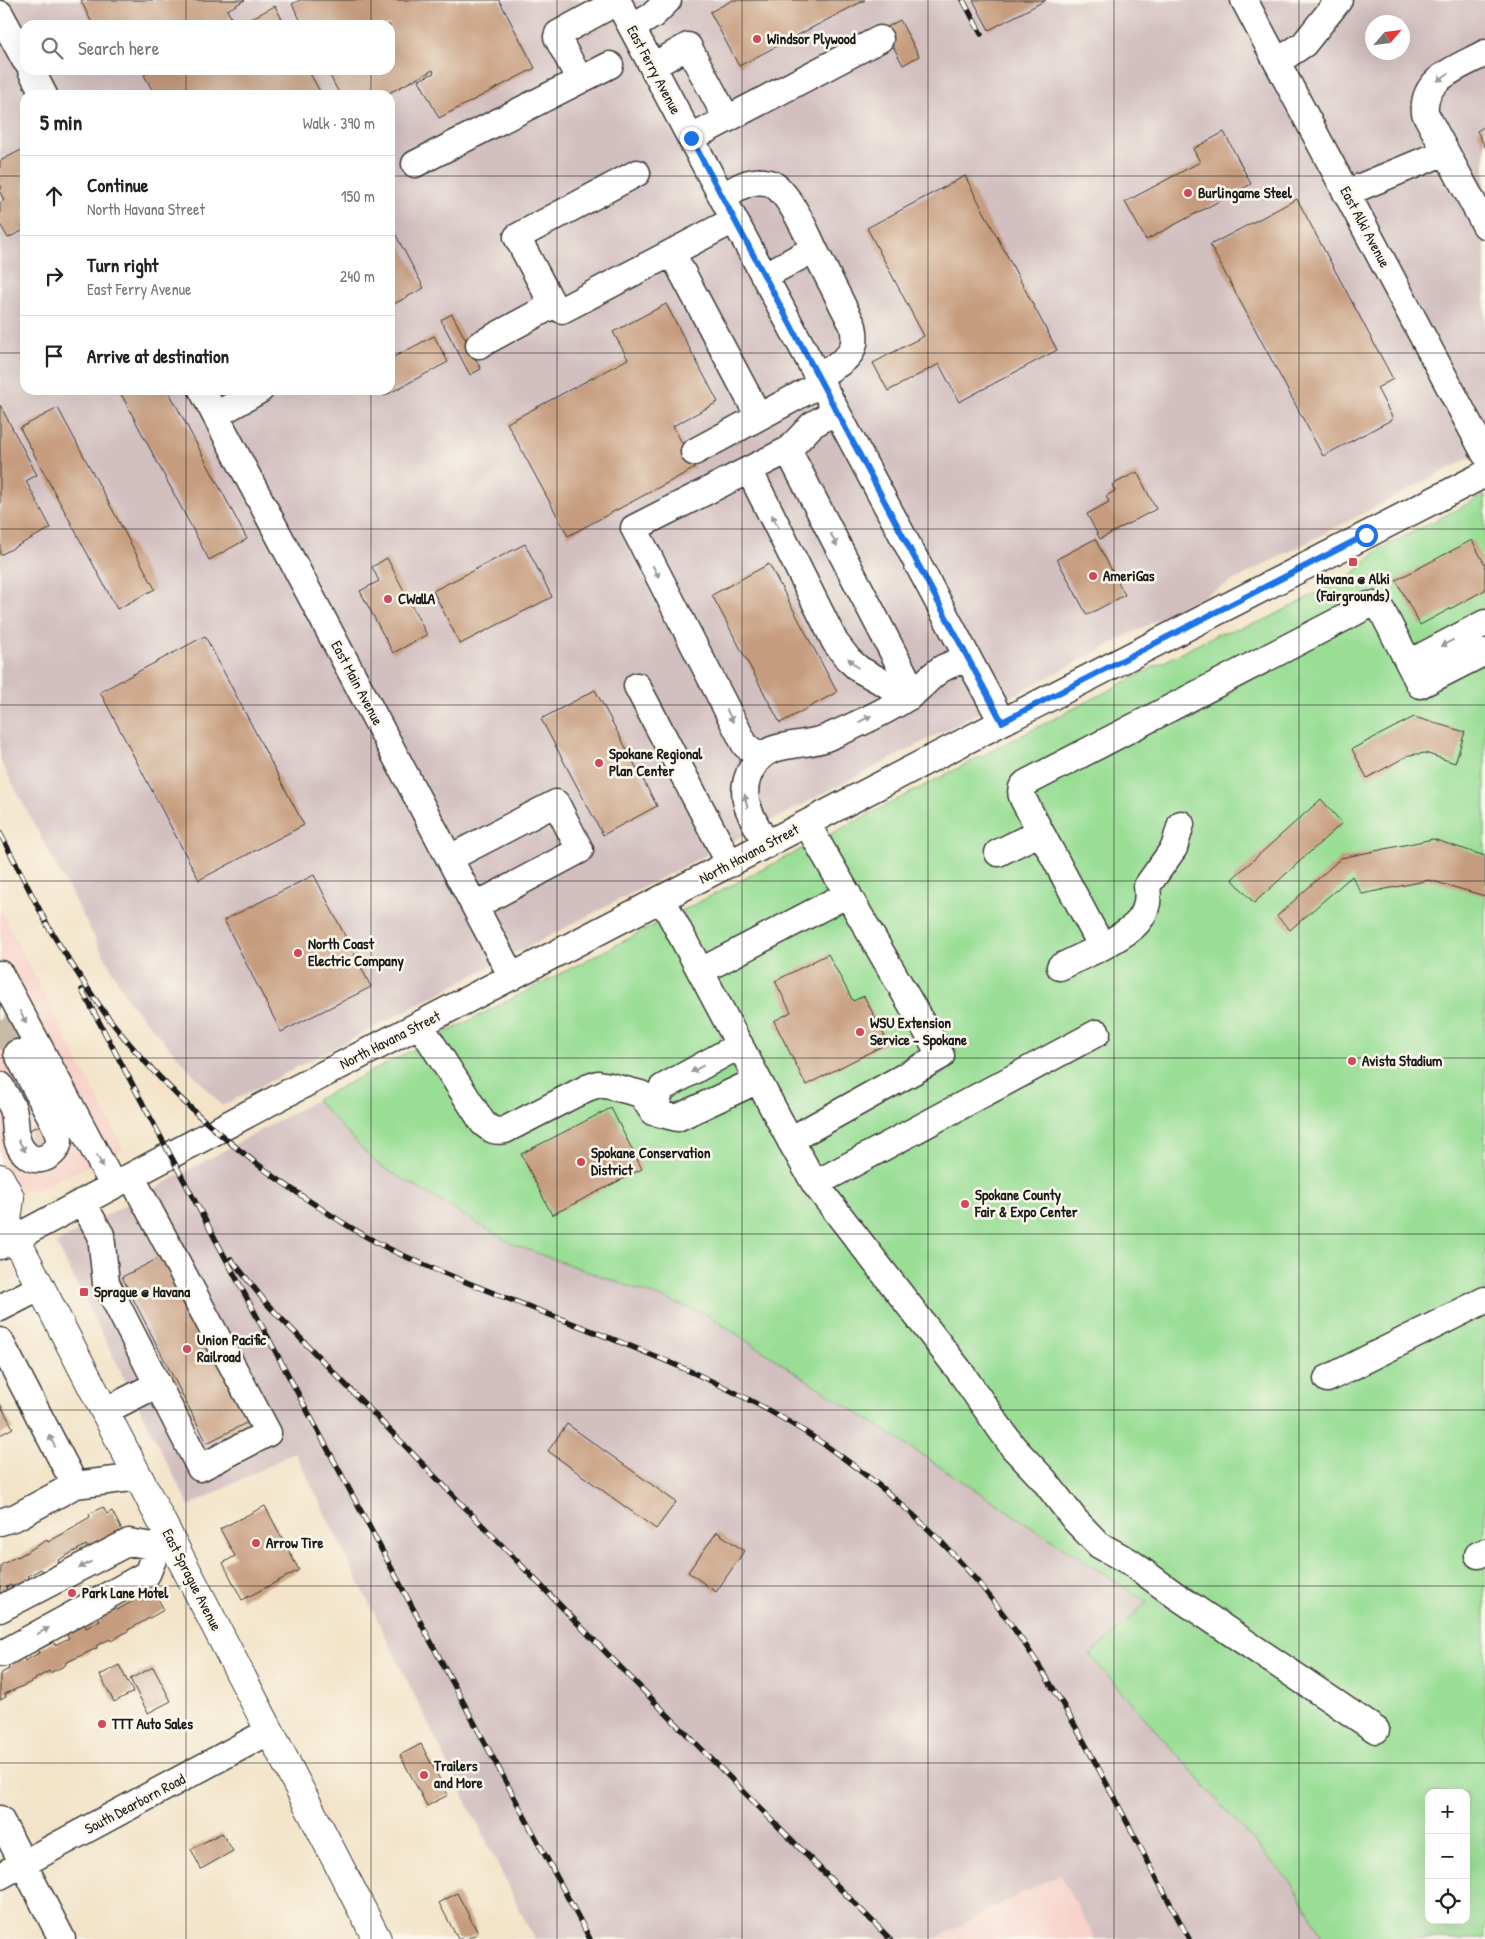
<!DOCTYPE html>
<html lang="en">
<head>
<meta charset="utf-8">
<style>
  :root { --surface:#fff; --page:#f2f2f2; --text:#222; --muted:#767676; --line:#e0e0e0 }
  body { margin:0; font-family:"Patrick Hand",sans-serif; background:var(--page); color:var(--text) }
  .controls { position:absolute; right:15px; bottom:15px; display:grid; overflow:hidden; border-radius:10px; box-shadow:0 5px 20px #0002 }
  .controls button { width:45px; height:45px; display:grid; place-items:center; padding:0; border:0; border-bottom:1px solid var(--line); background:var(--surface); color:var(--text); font:25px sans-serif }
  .compass { position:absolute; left:1365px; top:15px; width:45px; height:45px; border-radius:50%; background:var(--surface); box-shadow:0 5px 20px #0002; rotate:62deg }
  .stop { position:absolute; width:15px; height:15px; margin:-11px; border:4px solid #1a73e8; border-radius:50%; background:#fff }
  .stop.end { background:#1a73e8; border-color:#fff; box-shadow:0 1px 5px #0008 }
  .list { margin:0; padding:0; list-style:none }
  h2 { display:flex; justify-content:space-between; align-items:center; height:65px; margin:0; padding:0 20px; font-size:21px }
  h2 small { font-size:16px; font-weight:400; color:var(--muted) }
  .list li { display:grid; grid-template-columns:32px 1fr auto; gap:15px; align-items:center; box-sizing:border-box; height:80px; padding:0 20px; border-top:1px solid var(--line) }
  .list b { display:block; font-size:19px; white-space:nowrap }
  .list p { margin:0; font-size:16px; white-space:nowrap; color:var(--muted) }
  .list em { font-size:16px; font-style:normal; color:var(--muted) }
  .icon { flex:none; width:28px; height:28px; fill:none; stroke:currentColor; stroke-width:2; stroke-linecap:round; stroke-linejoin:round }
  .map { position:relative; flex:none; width:1485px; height:1939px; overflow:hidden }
  .search { position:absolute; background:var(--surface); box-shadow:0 5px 20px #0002; left:20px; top:20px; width:375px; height:55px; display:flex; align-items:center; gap:12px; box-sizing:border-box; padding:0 18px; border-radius:15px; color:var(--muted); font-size:19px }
  .panel { position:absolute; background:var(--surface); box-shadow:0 5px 20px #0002; left:20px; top:90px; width:375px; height:305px; border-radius:15px }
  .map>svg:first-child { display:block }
</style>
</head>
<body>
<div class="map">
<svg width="1485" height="1939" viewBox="0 0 1485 1939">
  <rect width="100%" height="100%" fill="#fbf7ec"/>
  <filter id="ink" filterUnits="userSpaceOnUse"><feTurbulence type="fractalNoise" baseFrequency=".02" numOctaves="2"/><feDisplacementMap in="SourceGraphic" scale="10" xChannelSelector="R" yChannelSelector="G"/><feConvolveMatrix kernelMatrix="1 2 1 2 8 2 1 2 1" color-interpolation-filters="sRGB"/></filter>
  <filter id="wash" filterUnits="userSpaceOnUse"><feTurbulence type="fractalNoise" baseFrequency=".0096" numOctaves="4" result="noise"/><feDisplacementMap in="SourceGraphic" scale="20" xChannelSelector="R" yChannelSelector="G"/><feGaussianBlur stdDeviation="1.12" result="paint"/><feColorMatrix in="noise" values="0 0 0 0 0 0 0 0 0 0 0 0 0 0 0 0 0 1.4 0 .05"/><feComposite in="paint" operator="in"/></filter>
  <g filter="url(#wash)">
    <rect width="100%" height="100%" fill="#f3e4c9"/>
    <path fill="#f7d1c8" d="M0,908L124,1150L36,1190L27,1191L21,1189L16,1185L0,1155Z
      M1061,1874L1095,1939H934Z"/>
    <path fill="#d2bfc0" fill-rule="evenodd" d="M0,0H1485V450L222,1106L129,1002L0,760ZM1372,22H1402V52H1372ZM25,25H390V70H25ZM25,95H390V390H25Z
      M316,1100L377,1164L513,1245L706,1314L1148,1602L1090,1656L1297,1890L1323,1939H1095L1060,1874L934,1939H534L295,1452L189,1506L56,1243Z"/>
    <path fill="#9ade96" stroke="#5b7d59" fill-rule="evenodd" d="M1485,495V1939H1323L1297,1890L1090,1656L1147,1602L706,1314L514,1245L377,1164L316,1100L1218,634L1263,621L1352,575L1378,550ZM1429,1793H1466V1920H1429Z"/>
    <g id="blocks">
      <path fill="#c69c7e" d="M83,0H245L227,10L231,17L216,25H93L81,1Z
        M300,0H499L535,68L439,118L419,80L434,73L433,70L385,95H340L327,70H390V25H303L292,4Z
        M733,0H865L739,66L710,12Z
        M973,0H1046L989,30Z
        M275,6L285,25H239Z
        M900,20L919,56L903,65L884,29Z
        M154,70H308L322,95H155L144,75Z
        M1485,126V147L1477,131Z
        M1224,132L1251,184L1146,240L1125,202L1200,162L1193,149Z
        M25,148V225L22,226L24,230L8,238L0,224V203L4,200L0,192L2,187L0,184V161Z
        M965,176L1057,350L959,402L939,364L888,391L873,363L924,336L867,228Z
        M1297,199L1393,379L1377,388L1393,419L1323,456L1210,245Z
        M390,224L424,288L390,306Z
        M666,304L718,402L673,426L695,468L568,536L507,423L628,359L613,332Z
        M452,314L481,369L470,375L441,320Z
        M434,336L448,362L384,396L382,390H390V359Z
        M119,390H168L247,539L209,560Z
        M0,405L37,475L26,481L51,528L0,555Z
        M58,408L155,589L117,609L20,428Z
        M1137,472L1156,509L1100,539L1087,514L1109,502L1106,496L1115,491L1112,485Z
        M1095,539L1125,595L1087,615L1057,559Z
        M1472,540L1485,565V590L1420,625L1396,580Z
        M525,544L552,597L460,644L433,591Z
        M387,558L427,635L393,653L360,591L379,581L372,567Z
        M769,564L837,692L780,723L712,595Z
        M205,636L304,825L199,880L100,692Z
        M595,690L657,806L603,835L541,719Z
        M1414,717L1465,732L1455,763L1425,753L1409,755L1367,778L1352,749Z
        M1321,799L1342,823L1254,903L1232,879Z
        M1433,839L1485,856V896L1429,880L1362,894L1352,876L1290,930L1277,916L1341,858Z
        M314,875L371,987L281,1032L224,920Z
        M828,954L853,1001L864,996L888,1043L806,1085L774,1021L791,1012L775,981Z
        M0,996L28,1048L9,1058L0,1040Z
        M611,1108L642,1169L552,1215L521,1154Z
        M41,1125L53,1136L40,1151L28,1140L31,1129Z
        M167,1254L252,1420L207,1443L122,1277Z
        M0,1404L13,1428L0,1435Z
        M567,1424L676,1502L656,1529L548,1451Z
        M265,1506L299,1570L242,1600L223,1563L235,1556L220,1529Z
        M103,1507L107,1514L112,1511L125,1536L88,1549L86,1545L58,1560L59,1563L43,1571L41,1569L28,1576L29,1579L12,1588L11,1585L6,1587L7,1590L0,1594L1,1565L17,1556L18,1557L47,1540L48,1542L77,1526L76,1525L90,1517L89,1514Z
        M717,1532L744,1551L716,1592L688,1572Z
        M149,1582L164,1610L128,1630V1631L111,1641L110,1639L96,1646L97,1648L65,1663L66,1665L50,1673L49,1671L35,1679L36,1680L5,1694L6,1697L0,1700V1674L9,1669L8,1666L23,1657L25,1661L39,1653L38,1650L54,1642L55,1645L69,1638L66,1633L84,1623L86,1628L100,1621L98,1616L115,1607L117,1610L133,1601L129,1593Z
        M119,1665L133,1692L114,1702L100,1675Z
        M153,1667L171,1701L148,1713L130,1679Z
        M421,1744L448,1795L427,1806L400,1755Z
        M222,1833L233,1851L201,1869L191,1849Z
        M457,1893L478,1933L467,1939H458L439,1903Z"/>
    </g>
  </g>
  <g filter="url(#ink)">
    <use href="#blocks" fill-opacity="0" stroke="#3c3a36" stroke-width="1"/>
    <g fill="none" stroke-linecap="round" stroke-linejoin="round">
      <path stroke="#c8bca6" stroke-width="26" stroke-dasharray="26 13" stroke-linecap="butt" d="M0,1021L17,1053"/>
      <g stroke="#3c3a36" stroke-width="29">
        <path id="minor" d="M617,0L1002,722
          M1244,0L1485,454
          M0,14L25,60
          M632,28L653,15L668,0
          M1485,53C1460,67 1421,78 1425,113L1485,225
          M1277,62L1304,44L1339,0
          M653,66L688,46L727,119
          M31,70L44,95
          M580,80L557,37L558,34L618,1
          M691,138L880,39
          M415,164L610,65
          M637,173L517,237L553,305L562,310L734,220
          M1346,193L1445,152
          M722,197C732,191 743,183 755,182C760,181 769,182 774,185C790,196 806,231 814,249
          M672,253L759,417
          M764,276L814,249L853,326C860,357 841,362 818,376
          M479,345L553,305
          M202,390L512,977
          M216,415L260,390
          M788,450L914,693
          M694,452L822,383
          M749,470L835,642L848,659L859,669L909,697
          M1409,663L1485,623
          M637,686L730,864
          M760,757L745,745L634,528L788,450L812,425L836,411
          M767,845C753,819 735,797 752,768C768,739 801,748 826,738C852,727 885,712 908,697C921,689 930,675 943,668C951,664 960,661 968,658
          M998,853L1040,832
          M450,858L556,803L580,850L475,906
          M662,899L790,1140L941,1056L807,824
          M1102,947C1129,931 1152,921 1147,886L1174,848L1181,824
          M1060,967L1102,947L1023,799C1020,792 1020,788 1026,783L1369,605H1374L1381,609L1420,685L1485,652
          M701,971L848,894
          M0,974L113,1185
          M420,1025L483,1123C491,1130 495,1132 505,1130L587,1088L598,1084L610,1086L641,1094L653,1112L677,1118L758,1080
          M1097,1033L815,1184L959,1370L1013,1447L1044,1480L1075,1520L1099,1545L1130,1562L1175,1595L1376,1730
          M0,1085C4,1093 10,1101 13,1109C18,1123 11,1144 28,1156C40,1165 58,1154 59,1140C59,1135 56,1130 55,1125L17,1053
          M653,1112L662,1088L740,1045
          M790,1140L815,1184
          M82,1202L101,1235L106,1283L200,1468L268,1433L131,1176
          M0,1246L276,1099L942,753L1485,474
          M0,1308L41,1287
          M0,1341L75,1485
          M1327,1379L1485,1300
          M105,1411L158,1384
          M0,1522L16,1517L75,1485L139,1477
          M1478,1555L1485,1552
          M0,1609L129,1542L158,1547L147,1574L4,1653H0
          M0,1819L62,1939
          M0,1876L270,1731"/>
      </g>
      <g stroke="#3c3a36" stroke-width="30">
        <path id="major" d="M0,1178L10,1197L7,1222L377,1939"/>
      </g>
      <use href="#minor" stroke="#fff" stroke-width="26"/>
      <use href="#major" stroke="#fff" stroke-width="28"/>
      <g stroke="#1c1c1c" stroke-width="5.5">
        <path id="rail" d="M963,0L981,34
          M0,833L49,928
          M46,923C65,954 85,986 107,1016C162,1088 230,1148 305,1198C335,1218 367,1239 400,1254C549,1322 713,1361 846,1460C888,1491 929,1527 964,1566C1025,1634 1069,1712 1111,1792C1137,1841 1163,1890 1189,1939
          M82,990L590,1939
          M231,1259L267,1304L307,1345L625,1672L890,1939"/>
      </g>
      <use href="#rail" stroke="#fbf7ec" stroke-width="4" stroke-dasharray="11" stroke-linecap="butt"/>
    </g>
    <defs><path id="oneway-solid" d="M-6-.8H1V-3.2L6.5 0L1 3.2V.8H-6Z" transform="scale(1.25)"/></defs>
    <g fill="#999">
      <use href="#oneway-solid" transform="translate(1443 77) rotate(145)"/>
      <use href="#oneway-solid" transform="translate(775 521) rotate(-117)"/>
      <use href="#oneway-solid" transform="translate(834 540) rotate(63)"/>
      <use href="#oneway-solid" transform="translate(656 572) rotate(63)"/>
      <use href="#oneway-solid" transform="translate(1447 643) rotate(153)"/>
      <use href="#oneway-solid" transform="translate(853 663) rotate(-136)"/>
      <use href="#oneway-solid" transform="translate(730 716) rotate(63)"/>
      <use href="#oneway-solid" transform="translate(865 719) rotate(-27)"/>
      <use href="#oneway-solid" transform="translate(746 801) rotate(-102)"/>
      <use href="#oneway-solid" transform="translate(23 1017) rotate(62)"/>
      <use href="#oneway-solid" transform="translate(697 1069) rotate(151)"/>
      <use href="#oneway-solid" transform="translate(22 1146) rotate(60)"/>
      <use href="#oneway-solid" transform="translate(100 1161) rotate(62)"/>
      <use href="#oneway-solid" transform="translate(52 1441) rotate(-118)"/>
      <use href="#oneway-solid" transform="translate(85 1565) rotate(152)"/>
      <use href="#oneway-solid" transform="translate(43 1631) rotate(-29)"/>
    </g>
  </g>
  <g fill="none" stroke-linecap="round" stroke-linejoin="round" filter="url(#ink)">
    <path stroke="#1a73e8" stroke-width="6" d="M691,138L1002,722L1366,535"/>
  </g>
  <path fill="none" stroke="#1c1c1c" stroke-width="1" stroke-opacity="0.55" d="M186,0V25M371,0V25M557,0V1939M742,0V1939M928,0V1939M1114,0V1939M1299,0V1939M186,70V95M371,70V95M0,176H25M390,176H1485M0,353H25M390,353H1485M186,390V1939M371,390V1939M0,529H1485M0,705H1485M0,881H1485M0,1058H1485M0,1234H1485M0,1410H1485M0,1586H1485M0,1763H1485"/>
  <g fill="#d1495b" stroke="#fbf7ec" stroke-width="2">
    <circle cx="757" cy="39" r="5"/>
    <circle cx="1188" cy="193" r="5"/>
    <rect x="1348" y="557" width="10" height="10" rx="2.5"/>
    <circle cx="1093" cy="576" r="5"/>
    <circle cx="388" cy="599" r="5"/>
    <circle cx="599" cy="763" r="5"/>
    <circle cx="298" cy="953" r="5"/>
    <circle cx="860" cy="1032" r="5"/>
    <circle cx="1352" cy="1061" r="5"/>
    <circle cx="581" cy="1162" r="5"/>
    <circle cx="965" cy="1204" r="5"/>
    <rect x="79" y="1287" width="10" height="10" rx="2.5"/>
    <circle cx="187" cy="1349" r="5"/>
    <circle cx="256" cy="1543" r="5"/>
    <circle cx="72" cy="1593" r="5"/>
    <circle cx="102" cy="1724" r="5"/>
    <circle cx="424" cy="1775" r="5"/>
  </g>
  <g text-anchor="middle" stroke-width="5" stroke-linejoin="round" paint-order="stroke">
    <g font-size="15" font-weight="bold" fill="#1c1c1c" stroke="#fbf7ec" text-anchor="start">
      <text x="767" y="44">Windsor Plywood</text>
      <text x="1198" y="198">Burlingame Steel</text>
      <text x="1103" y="581">AmeriGas</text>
      <text x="1353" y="584" text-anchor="middle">Havana @ Alki<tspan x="1353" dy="17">(Fairgrounds)</tspan></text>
      <text x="398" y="604">CWallA</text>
      <text x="609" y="759">Spokane Regional<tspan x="609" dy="17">Plan Center</tspan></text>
      <text x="308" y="949">North Coast<tspan x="308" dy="17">Electric Company</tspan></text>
      <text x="870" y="1028">WSU Extension<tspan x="870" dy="17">Service - Spokane</tspan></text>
      <text x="1362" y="1066">Avista Stadium</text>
      <text x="591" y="1158">Spokane Conservation<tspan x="591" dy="17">District</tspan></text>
      <text x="975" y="1200">Spokane County<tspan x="975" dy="17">Fair &amp; Expo Center</tspan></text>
      <text x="94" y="1297">Sprague @ Havana</text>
      <text x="197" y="1345">Union Pacific<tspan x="197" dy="17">Railroad</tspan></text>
      <text x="266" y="1548">Arrow Tire</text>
      <text x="82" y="1598">Park Lane Motel</text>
      <text x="112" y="1729">TTT Auto Sales</text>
      <text x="434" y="1771">Trailers<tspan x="434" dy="17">and More</tspan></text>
    </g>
    <g font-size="15" fill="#1c1c1c" stroke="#fbf7ec">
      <text transform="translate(654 70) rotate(62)" y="5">East Ferry Avenue</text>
      <text transform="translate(1365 227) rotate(62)" y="5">East Alki Avenue</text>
      <text transform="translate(357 683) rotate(62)" y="5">East Main Avenue</text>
      <text transform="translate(749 854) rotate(-28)" y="5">North Havana Street</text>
      <text transform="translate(390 1040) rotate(-27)" y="5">North Havana Street</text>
      <text transform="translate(192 1580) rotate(63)" y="5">East Sprague Avenue</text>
      <text transform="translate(135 1804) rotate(-28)" y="5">South Dearborn Road</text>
    </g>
  </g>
</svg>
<div class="controls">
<button>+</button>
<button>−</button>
<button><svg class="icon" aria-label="locate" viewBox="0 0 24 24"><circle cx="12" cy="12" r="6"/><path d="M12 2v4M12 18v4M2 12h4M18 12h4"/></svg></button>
</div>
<svg class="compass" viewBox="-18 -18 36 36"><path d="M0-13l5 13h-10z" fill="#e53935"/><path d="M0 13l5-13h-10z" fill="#767676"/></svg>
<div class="stop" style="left:1366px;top:535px"></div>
<div class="stop end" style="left:691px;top:138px"></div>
<div class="search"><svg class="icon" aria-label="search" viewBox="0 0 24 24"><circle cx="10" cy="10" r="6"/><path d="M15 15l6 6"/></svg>Search here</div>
<section class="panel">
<h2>5 min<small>Walk · 390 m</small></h2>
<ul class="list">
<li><svg class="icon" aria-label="ahead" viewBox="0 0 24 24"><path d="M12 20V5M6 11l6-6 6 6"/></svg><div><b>Continue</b><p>North Havana Street</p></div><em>150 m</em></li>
<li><svg class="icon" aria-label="right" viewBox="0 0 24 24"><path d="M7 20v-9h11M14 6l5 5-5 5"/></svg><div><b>Turn right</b><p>East Ferry Avenue</p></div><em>240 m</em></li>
<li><svg class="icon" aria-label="arrive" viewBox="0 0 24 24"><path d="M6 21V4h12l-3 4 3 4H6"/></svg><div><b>Arrive at destination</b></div></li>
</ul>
</section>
</div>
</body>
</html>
